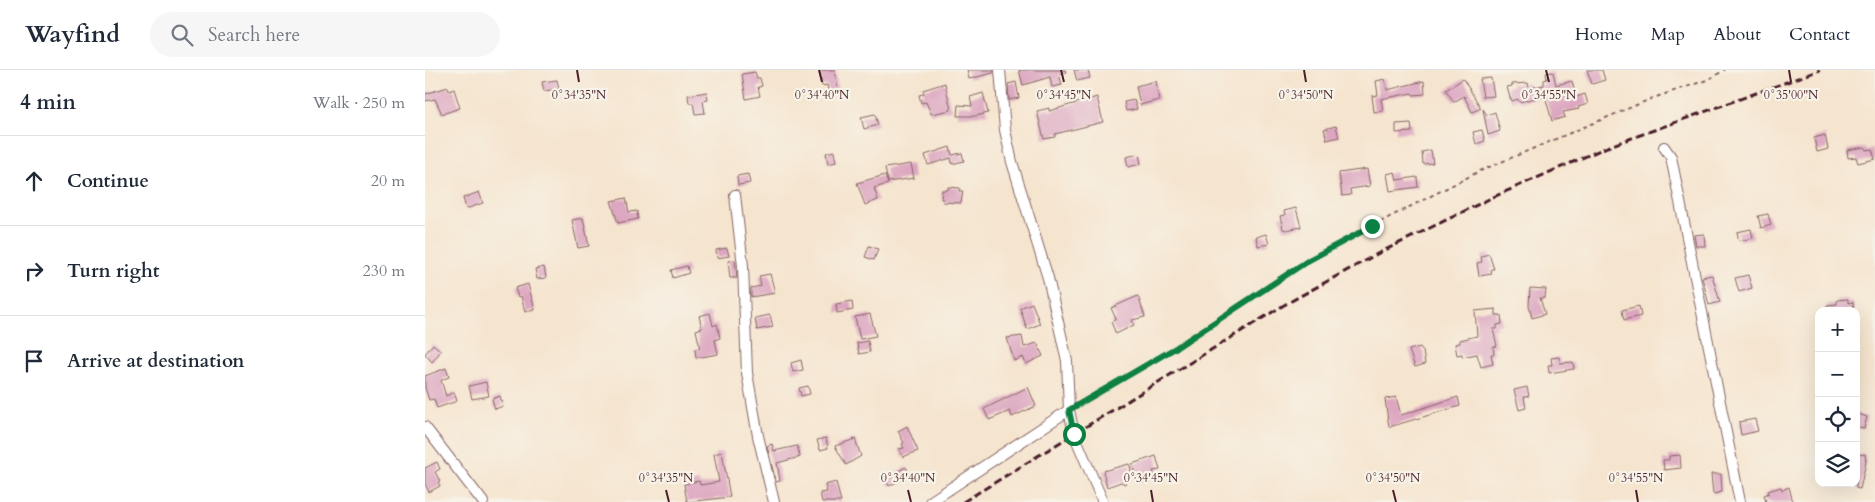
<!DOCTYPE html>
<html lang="en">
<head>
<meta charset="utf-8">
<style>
  :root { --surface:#fff; --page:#f6f6f7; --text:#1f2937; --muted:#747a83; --line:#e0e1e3 }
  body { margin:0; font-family:Cardo,serif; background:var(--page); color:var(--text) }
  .controls { position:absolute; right:15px; bottom:15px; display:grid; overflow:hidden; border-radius:10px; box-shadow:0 5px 20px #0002 }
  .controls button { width:45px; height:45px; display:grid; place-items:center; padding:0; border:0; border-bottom:1px solid var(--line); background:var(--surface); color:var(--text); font:25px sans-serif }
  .stop { position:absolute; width:15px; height:15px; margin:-11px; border:4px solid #0b8043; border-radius:50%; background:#fff }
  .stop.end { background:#0b8043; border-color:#fff; box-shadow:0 1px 5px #0008 }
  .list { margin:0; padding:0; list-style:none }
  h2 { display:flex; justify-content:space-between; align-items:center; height:65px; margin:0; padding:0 20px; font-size:21px }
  h2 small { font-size:16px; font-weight:400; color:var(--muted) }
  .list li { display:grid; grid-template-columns:32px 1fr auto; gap:15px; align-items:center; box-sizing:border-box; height:90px; padding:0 20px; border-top:1px solid var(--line) }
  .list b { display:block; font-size:19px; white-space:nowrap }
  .list em { font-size:16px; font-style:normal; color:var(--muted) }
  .icon { flex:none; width:28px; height:28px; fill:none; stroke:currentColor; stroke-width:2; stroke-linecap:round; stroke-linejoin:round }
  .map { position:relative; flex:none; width:1450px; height:432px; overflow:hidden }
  header { display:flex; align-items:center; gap:30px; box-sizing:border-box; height:70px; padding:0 25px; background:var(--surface); border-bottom:1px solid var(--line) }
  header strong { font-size:24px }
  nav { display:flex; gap:28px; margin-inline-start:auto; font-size:18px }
  .search { width:350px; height:45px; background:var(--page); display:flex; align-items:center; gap:12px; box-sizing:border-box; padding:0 18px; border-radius:28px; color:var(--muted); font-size:19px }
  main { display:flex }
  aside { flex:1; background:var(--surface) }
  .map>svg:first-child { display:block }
</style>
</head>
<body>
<header>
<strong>Wayfind</strong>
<div class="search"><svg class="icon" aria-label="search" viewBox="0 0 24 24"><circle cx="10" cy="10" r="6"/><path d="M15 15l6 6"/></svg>Search here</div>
<nav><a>Home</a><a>Map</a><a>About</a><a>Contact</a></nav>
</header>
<main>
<aside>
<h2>4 min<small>Walk · 250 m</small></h2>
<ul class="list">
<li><svg class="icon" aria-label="ahead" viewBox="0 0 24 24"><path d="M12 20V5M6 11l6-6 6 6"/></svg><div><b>Continue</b></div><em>20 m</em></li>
<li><svg class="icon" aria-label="right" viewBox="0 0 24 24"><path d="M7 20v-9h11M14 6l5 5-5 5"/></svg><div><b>Turn right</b></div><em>230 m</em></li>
<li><svg class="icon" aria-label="arrive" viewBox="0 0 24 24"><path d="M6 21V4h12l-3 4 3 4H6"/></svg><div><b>Arrive at destination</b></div></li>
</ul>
</aside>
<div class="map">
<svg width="1450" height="432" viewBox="0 0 1450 432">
  <rect width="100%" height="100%" fill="#f7f3e8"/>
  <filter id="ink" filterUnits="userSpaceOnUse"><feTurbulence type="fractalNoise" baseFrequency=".02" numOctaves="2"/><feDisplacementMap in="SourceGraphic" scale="10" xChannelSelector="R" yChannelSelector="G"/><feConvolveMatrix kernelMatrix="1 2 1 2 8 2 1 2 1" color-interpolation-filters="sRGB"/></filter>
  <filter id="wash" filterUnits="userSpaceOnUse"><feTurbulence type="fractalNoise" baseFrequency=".0096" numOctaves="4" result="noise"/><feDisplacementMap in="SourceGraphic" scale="20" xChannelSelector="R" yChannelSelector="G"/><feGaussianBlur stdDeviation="1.12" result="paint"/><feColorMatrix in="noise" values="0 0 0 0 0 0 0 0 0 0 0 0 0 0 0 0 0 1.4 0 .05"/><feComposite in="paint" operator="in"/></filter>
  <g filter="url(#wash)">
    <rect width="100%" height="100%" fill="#f5e4ce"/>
    <g id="blocks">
      <path fill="#dca5c0" d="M395,0H410L413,21L403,22L402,15L397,16Z
        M542,0H568V3L544,9Z
        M594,0H640L641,2L634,4L637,15L627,17L625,7L598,15Z
        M649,0H663L665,8L652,11Z
        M1162,0H1177L1180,10L1167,14Z
        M330,2L332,8H335L337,16L333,17L335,26L321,29L317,4Z
        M1128,2L1131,15L1147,11L1151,27L1160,24L1163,34L1153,37L1154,39L1138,42L1140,47L1127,51L1120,26L1094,32L1093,29L1087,31L1085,28L1082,17L1087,16V14L1103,13L1104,18L1119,15V10L1122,9L1121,3Z
        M1066,8L1069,26L1058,27L1055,9Z
        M960,9L962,20L999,11L1000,24L988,25L987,23L956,29L958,41L949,42L947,26L953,25L951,11Z
        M1038,9L1056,38L1047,42L1039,26L1029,32L1021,20Z
        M132,10L134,19L119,21L117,12Z
        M731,11L734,30L715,35L711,16Z
        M591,12L594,28L584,30L583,14Z
        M520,13L526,40L506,44L501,32L496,33L494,25L499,24L498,20Z
        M23,17L24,21L29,19L35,38L17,44L10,29L0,31V24Z
        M282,22L283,30L278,31L280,43L270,44L268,33H264L263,25Z
        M558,23L563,43L551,46H532L533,35L547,36L545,27Z
        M672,27L678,52L630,64V67L619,69L612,41L624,38V41Z
        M709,30L712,39L701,41L699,32Z
        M1058,39L1062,45L1070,42L1075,61L1063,65Z
        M450,44L453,55L439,59L436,47Z
        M986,53L987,62L971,63V54Z
        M911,56L914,67L902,70L899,59Z
        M1057,60L1060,71L1051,74L1048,62Z
        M1400,65L1403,79L1392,82L1389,68Z
        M525,77L527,85L537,83L539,91L527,94L526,88L503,95L500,85Z
        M1440,77L1441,80L1447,79L1450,89L1433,93L1431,87L1423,88L1422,80Z
        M1006,80L1008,93L998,94L997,82Z
        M409,81L411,92L403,94L401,83Z
        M714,84L716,94L703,97L701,87Z
        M486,94L489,108L463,112L460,98Z
        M942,99L945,116L925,119L926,125L917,126L914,103Z
        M970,102L972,110L992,107L993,117L965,121L962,104Z
        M323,104L325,113L313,115L312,106Z
        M460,105L463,114L449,118L453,130L440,135L432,113Z
        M523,117L535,118L534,121H538L536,133L518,132L519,129H516L517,120H523Z
        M54,122L58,133L41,139L38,128Z
        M201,128L204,142L212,141L213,149L193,153L186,131Z
        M871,138L876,157L861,160L858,159L855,146L860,145L859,141Z
        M1343,144L1346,155L1336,158L1333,146Z
        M158,148L164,176L153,178L147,150Z
        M1326,159L1328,168L1314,171L1312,162Z
        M841,164L844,174L833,176L831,167Z
        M1279,164L1280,176H1271L1269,165Z
        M444,176L453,179L449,190L440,187Z
        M302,178L304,186L292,188L291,180Z
        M1064,184L1069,199H1066L1067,204L1054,206L1052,193L1057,192L1056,186Z
        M310,190L312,208H305L303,191Z
        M262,196L264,203L248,208L246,200Z
        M119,197L121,208L112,209L110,199Z
        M345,204L350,223L326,227V218L336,216L334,206Z
        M1287,205L1295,232L1284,235L1277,207Z
        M1323,205L1327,218L1314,222L1310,208Z
        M103,214L110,240L100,242L96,226L93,227L90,218Z
        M1105,218L1121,219L1120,228H1115L1120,244L1107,248L1104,236Z
        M713,226L720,247L707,250L709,255L691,264L686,252L691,249L686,238Z
        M1423,229V233L1428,232L1429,241H1402V235L1412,234V230Z
        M427,231L428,240L412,243L411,234Z
        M607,233L615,254L602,259L595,238Z
        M1214,236L1216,246L1199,250L1197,240Z
        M1071,239V245H1076L1077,254L1072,255V259H1068L1072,276L1068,277L1069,284H1066L1068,294L1056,297L1052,284L1037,287V284L1032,285L1030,274L1035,273V270L1052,266L1050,241Z
        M285,243L288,256L292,254L295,268L290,270L293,284L271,288L270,279L275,278L271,260L277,258L274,246Z
        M445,244L451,266L435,269L430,247Z
        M345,245L348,257L332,260L330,248Z
        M597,266L599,277L612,273L618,286L601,294L598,287L589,291L582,268Z
        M443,271L445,282L434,284L432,273Z
        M8,274L16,281L7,292L0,284Z
        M995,277L998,281L1000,294L990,297L984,280Z
        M1134,287L1135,293L1148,292L1149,299L1124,303L1123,295H1127L1126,288Z
        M376,290L378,300L368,302L366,293Z
        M21,298L24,307L16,310L21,326L29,322L32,331L12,338L9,329L4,330L0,318V306Z
        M61,312L64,326L47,329L44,316Z
        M383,316L385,324L376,326L374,318Z
        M603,317L611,336L587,347L585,341L564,350L559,339Z
        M1102,317L1104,326L1099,327L1101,338L1094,340L1089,320Z
        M75,326L78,336L70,339L67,329Z
        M971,327L976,345L1033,327L1035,336L964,357L960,329Z
        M1431,343L1442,347L1439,359L1431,356Z
        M1330,349L1333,361L1316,365L1314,352Z
        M482,356L493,381L478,387L474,379L479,378L477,374L479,373L473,361Z
        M401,368L403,378L395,380L392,370Z
        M430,369L436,386L421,395L410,376Z
        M347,374L349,381L372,376L375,387L352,393L355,411L351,412L342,376Z
        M297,382L305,427L262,432L259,414L274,411L275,415L294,412L289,384Z
        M1440,384L1441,392L1435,419L1431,418V385Z
        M1255,385L1256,398L1239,400L1238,390H1244V386Z
        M731,386L735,400L728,401L730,408L713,413L707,394Z
        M12,392L15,399L10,402L15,411L13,412L15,416L4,422L0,414V398Z
        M704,394L706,399L700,414L696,412L682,417L678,401Z
        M481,397L485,405L464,416L460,408Z
        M1286,404H1296L1297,422L1288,424Z
        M411,412L416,432H397L395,423L402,422L400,415Z
        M1356,417L1357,420L1364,417L1368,432H1341L1339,425L1344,423L1343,421Z"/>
    </g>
  </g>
  <g filter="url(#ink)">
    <use href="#blocks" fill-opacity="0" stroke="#866464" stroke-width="1"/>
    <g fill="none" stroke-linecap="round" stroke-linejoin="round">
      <g stroke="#866464" stroke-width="12">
        <path id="minor" d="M575,0L580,60L587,92L623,208L642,291L644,340L649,364L678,432
          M1239,77L1246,87L1315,432
          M310,125L318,196L322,303L333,366L349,432
          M0,357L58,432
          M505,432L644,340"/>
      </g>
      <path stroke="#866464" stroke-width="2" stroke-dasharray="4 4" stroke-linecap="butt" d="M654,334L751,277L884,190L947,156L1055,101L1228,28L1282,10L1300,0"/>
      <use href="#minor" stroke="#fff" stroke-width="10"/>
      <path stroke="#4a1f2b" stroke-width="3" stroke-dasharray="8 4" stroke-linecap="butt" d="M538,432L859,235L952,184L1066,128L1182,77L1395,0"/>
    </g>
  </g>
  <g fill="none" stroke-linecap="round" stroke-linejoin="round" filter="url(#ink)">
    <path stroke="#0b8043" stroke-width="6" d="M649,364L644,340L752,277L884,190L947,156"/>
  </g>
  <path fill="none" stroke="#4a1f2b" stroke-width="2" d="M152,0L154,12M394,0L397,12M636,0L639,12M879,0L881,12M1121,0L1124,12M1364,0L1366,12M241,420L244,432M483,420L486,432M726,420L728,432M968,420L971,432M1211,420L1213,432"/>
  <g font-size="12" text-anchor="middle" fill="#4a1f2b" stroke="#f7f3e8" stroke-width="4.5" stroke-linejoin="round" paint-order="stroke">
    <text x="154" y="29">0°34'35"N</text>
    <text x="397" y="29">0°34'40"N</text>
    <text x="639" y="29">0°34'45"N</text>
    <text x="881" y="29">0°34'50"N</text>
    <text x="1124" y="29">0°34'55"N</text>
    <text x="1366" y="29">0°35'00"N</text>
    <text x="241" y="412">0°34'35"N</text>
    <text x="483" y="412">0°34'40"N</text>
    <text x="726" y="412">0°34'45"N</text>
    <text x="968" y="412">0°34'50"N</text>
    <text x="1211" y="412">0°34'55"N</text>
  </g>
</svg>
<div class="controls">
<button>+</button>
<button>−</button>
<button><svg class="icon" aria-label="locate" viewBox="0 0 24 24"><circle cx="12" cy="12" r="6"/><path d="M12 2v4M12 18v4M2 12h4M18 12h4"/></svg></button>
<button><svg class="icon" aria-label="layers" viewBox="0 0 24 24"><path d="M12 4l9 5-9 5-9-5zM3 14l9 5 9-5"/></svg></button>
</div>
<div class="stop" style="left:649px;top:364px"></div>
<div class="stop end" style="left:947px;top:156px"></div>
</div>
</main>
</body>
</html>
